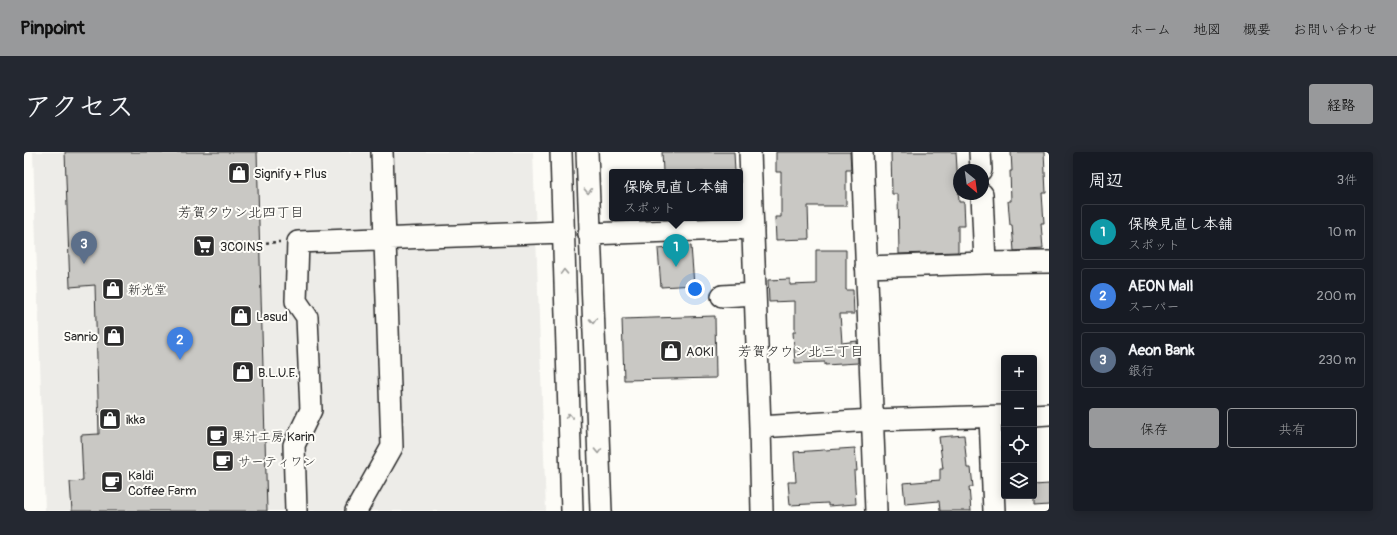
<!DOCTYPE html>
<html lang="ja">
<head>
<meta charset="utf-8">
<style>
  :root { --surface:#171b24; --page:#242831; --text:#f1f3f6; --muted:#9ea1a6; --line:#363941; --accent:#98999b }
  body { margin:0; font-family:Pangolin,"Klee One",sans-serif; background:var(--page); color:var(--text) }
  .controls { position:absolute; right:12px; bottom:12px; display:grid; overflow:hidden; border-radius:4px; box-shadow:0 2px 10px #0003 }
  .controls button { width:36px; height:36px; display:grid; place-items:center; padding:0; border:0; border-bottom:1px solid var(--line); background:var(--surface); color:var(--text); font:20px sans-serif }
  .compass { position:absolute; left:929px; top:12px; width:36px; height:36px; border-radius:50%; background:var(--surface); box-shadow:0 2px 10px #0003; rotate:151deg }
  .you { position:absolute; left:671px; top:137px; width:14px; height:14px; margin:-10px; border:3px solid #fff; border-radius:50%; background:#1a73e8; box-shadow:0 0 0 6px #1a73e833 }
  .badge { display:grid; place-items:center; width:26px; height:26px; border-radius:50%; background:var(--accent); color:#fff; font-size:13px; font-weight:700 }
  .pin { position:absolute; translate:-50% -33px; filter:drop-shadow(0 1px 2px #0008) }
  .pin::after { content:''; position:absolute; top:21px; width:14px; height:12px; background:inherit; clip-path:polygon(0 0,100% 0,50% 100%) }
  .popup { position:absolute; left:585px; top:17px; width:134px; height:52px; box-sizing:border-box; display:grid; place-content:center; border-radius:4px; background:var(--surface); filter:drop-shadow(0 1px 3px #0005); font-size:13px; white-space:nowrap; color:var(--muted) }
  .popup b { font-size:15px; color:var(--text) }
  .popup::after { content:''; position:absolute; left:50%; top:100%; margin-left:-8px; border:8px solid transparent; border-top-color:var(--surface) }
  .list { margin:0; padding:0; list-style:none }
  h2 { display:flex; justify-content:space-between; align-items:center; height:52px; margin:0; padding:0 16px; font-size:17px }
  h2 small { font-size:13px; font-weight:400; color:var(--muted) }
  .list li { display:grid; grid-template-columns:26px 1fr auto; gap:12px; align-items:center; box-sizing:border-box; height:56px; margin:0 8px 8px; padding:0 8px; border:1px solid var(--line); border-radius:4px }
  .list b { display:block; font-size:15px; white-space:nowrap }
  .list p { margin:0; font-size:13px; white-space:nowrap; color:var(--muted) }
  .list em { font-size:13px; font-style:normal; color:var(--muted) }
  .actions { display:flex; gap:8px; padding:12px 16px }
  .actions a { flex:1; padding:9px 0; border:1px solid var(--accent); border-radius:4px; text-align:center; font-size:14px; color:var(--accent) }
  .actions .main { background:var(--accent); color:#111 }
  .icon { flex:none; width:22px; height:22px; fill:none; stroke:currentColor; stroke-width:2; stroke-linecap:round; stroke-linejoin:round }
  .map { position:relative; flex:none; width:1025px; height:359px; overflow:hidden; border-radius:4px }
  header { display:flex; align-items:center; gap:24px; box-sizing:border-box; height:56px; padding:0 20px; background:var(--accent); color:#111 }
  header strong { font-size:19px }
  nav { display:flex; gap:22px; margin-inline-start:auto; font-size:14px }
  .intro { display:flex; align-items:center; justify-content:space-between; box-sizing:border-box; height:96px; padding:0 24px }
  h1 { margin:0; font-size:28px }
  .button { padding:10px 18px; border-radius:4px; background:var(--accent); color:#111; font-size:14px; font-weight:700 }
  main { display:flex; gap:24px; padding:0 24px }
  aside { flex:1; background:var(--surface); border-radius:4px; box-shadow:0 2px 10px #0003 }
  .map>svg:first-child { display:block }
</style>
</head>
<body>
<header>
<strong>Pinpoint</strong>
<nav><a>ホーム</a><a>地図</a><a>概要</a><a>お問い合わせ</a></nav>
</header>
<div class="intro"><h1>アクセス</h1><a class="button">経路</a></div>
<main>
<div class="map">
<svg width="1025" height="359" viewBox="0 0 1025 359">
  <rect width="100%" height="100%" fill="#fdfcf7"/>
  <filter id="ink" filterUnits="userSpaceOnUse"><feTurbulence type="fractalNoise" baseFrequency=".025" numOctaves="2"/><feDisplacementMap in="SourceGraphic" scale="8" xChannelSelector="R" yChannelSelector="G"/><feConvolveMatrix kernelMatrix="1 2 1 2 8 2 1 2 1" color-interpolation-filters="sRGB"/></filter>
  <g filter="url(#ink)">
    <path fill="#edece8" d="M9,0H509L522,359H21Z"/>
    <path fill="#c9c8c4" stroke="#2b2b2b" d="M41,0H233L243,359H48L46,330L59,329L57,283L75,282L71,133L46,135Z
      M638,0H710L711,20H639Z
      M752,0H826L827,18H822V54H784L785,87L752,88L751,65H757V20H752Z
      M867,0H932L935,50H940L941,74H934V100L875,102L874,42H868Z
      M987,0H1020L1022,41H1018L1020,71H1017L1019,97L990,99L988,73H986L984,49H987L986,19H988Z
      M667,94L670,133L637,135L634,97Z
      M792,98H822V138H829L830,162H816L818,191L833,189L834,211L801,213V210L771,211L769,180H771V149L745,150L744,128L766,127V133L792,132Z
      M691,164L692,226L600,228L598,167Z
      M940,283L943,316H947L949,335H945L947,359H916L915,349L881,352L879,331L916,328V317H919L915,285Z
      M831,296L833,319H830L832,352L804,354V351L766,353L764,330H772L770,300Z
      M1025,332V353L1010,354V333Z"/>
    <g fill="none" stroke-linecap="round" stroke-linejoin="round">
      <g stroke="#2b2b2b" stroke-width="24">
        <path id="minor" d="M537,0L548,359
          M563,0L577,359
          M726,0L736,275L738,359
          M838,0L852,359
          M956,0L957,18
          M958,42L961,111
          M565,82L729,76
          M842,115L961,111L1025,110
          M698,144L731,142
          M1010,263L1025,262
          M966,265L970,359
          M736,275L848,268L980,264
          M272,359L270,293L287,258L283,165L272,149L274,90L539,80
          M332,359L368,295L358,0"/>
      </g>
      <path stroke="#2b2b2b" stroke-width="2.5" stroke-dasharray="3 3" stroke-linecap="butt" d="M236,91L256,90"/>
      <use href="#minor" stroke="#fdfcf7" stroke-width="21"/>
    </g>
    <defs><path id="oneway-chevron" d="M-2-3.5L2.5 0L-2 3.5" fill="none" stroke-width="1.6" stroke-linecap="round" stroke-linejoin="round"/></defs>
    <g stroke="#9e9e9b">
      <use href="#oneway-chevron" transform="translate(564 39) rotate(88)"/>
      <use href="#oneway-chevron" transform="translate(540 120) rotate(-92)"/>
      <use href="#oneway-chevron" transform="translate(569 169) rotate(88)"/>
      <use href="#oneway-chevron" transform="translate(545 264) rotate(-92)"/>
      <use href="#oneway-chevron" transform="translate(574 299) rotate(88)"/>
    </g>
  </g>
  <defs>
    <g id="shop-square" transform="scale(1.15)"><rect x="-9" y="-9" width="18" height="18" rx="4" fill="#2b2b2b" stroke="#fdfcf7"/><path d="M-5-2.5h2.3a2.7 3.5 0 0 1 5.4 0H5L5.5 6h-11ZM-1.5-2.5h3a1.5 2.3 0 0 0-3 0Z" fill="#fff"/></g>
    <g id="supermarket-square" transform="scale(1.15)"><rect x="-9" y="-9" width="18" height="18" rx="4" fill="#2b2b2b" stroke="#fdfcf7"/><path d="M-6-5.5h2.5l.6 2H6L4.5 2H-2.5L-4.4-4H-6ZM-1.5 3.2a1.3 1.3 0 1 0 .1 0ZM3 3.2a1.3 1.3 0 1 0 .1 0Z" fill="#fff"/></g>
    <g id="cafe-square" transform="scale(1.15)"><rect x="-9" y="-9" width="18" height="18" rx="4" fill="#2b2b2b" stroke="#fdfcf7"/><path d="M-5.5-4.5H6V0H3Q3 3.5 0 3.5H-2.5Q-5.5 3.5-5.5 0ZM3-3.2v2h1.7v-2ZM-6 4.5H4V6H-6Z" fill="#fff"/></g>
  </defs>
  <g fill-rule="evenodd">
    <use href="#shop-square" x="215" y="21"/>
    <use href="#supermarket-square" x="180" y="94"/>
    <use href="#shop-square" x="89" y="137"/>
    <use href="#shop-square" x="217" y="164"/>
    <use href="#shop-square" x="90" y="184"/>
    <use href="#shop-square" x="647" y="199"/>
    <use href="#shop-square" x="219" y="220"/>
    <use href="#shop-square" x="86" y="267"/>
    <use href="#cafe-square" x="193" y="284"/>
    <use href="#cafe-square" x="199" y="309"/>
    <use href="#cafe-square" x="88" y="330"/>
  </g>
  <g text-anchor="middle" stroke-width="4" stroke-linejoin="round" paint-order="stroke">
    <g font-size="13" fill="#2b2b2b" stroke="#fdfcf7" text-anchor="start">
      <text x="230" y="26">Signify + Plus</text>
      <text x="196" y="99">3COINS</text>
      <text x="104" y="142">新光堂</text>
      <text x="232" y="169">Lasud</text>
      <text x="74" y="189" text-anchor="end">Sanrio</text>
      <text x="662" y="204">AOKI</text>
      <text x="234" y="225">B.L.U.E.</text>
      <text x="102" y="272">ikka</text>
      <text x="208" y="289">果汁工房 Karin</text>
      <text x="214" y="314">サーティワン</text>
      <text x="104" y="328">Kaldi<tspan x="104" dy="15">Coffee Farm</tspan></text>
    </g>
    <g font-size="14" fill="#2b2b2b" stroke="#fdfcf7">
      <text x="217" y="65">芳賀タウン北四丁目</text>
      <text x="777" y="204">芳賀タウン北三丁目</text>
    </g>
  </g>
</svg>
<div class="controls">
<button>+</button>
<button>−</button>
<button><svg class="icon" aria-label="locate" viewBox="0 0 24 24"><circle cx="12" cy="12" r="6"/><path d="M12 2v4M12 18v4M2 12h4M18 12h4"/></svg></button>
<button><svg class="icon" aria-label="layers" viewBox="0 0 24 24"><path d="M12 4l9 5-9 5-9-5zM3 14l9 5 9-5"/></svg></button>
</div>
<svg class="compass" viewBox="-18 -18 36 36"><path d="M0-13l5 13h-10z" fill="#e53935"/><path d="M0 13l5-13h-10z" fill="#9ea1a6"/></svg>
<div class="you"></div>
<div class="pin badge" style="left:652px;top:115px;background:#0f9aa8">1</div>
<div class="popup"><b>保険見直し本舗</b>スポット</div>
<div class="pin badge" style="left:156px;top:208px;background:#3f7fe0">2</div>
<div class="pin badge" style="left:60px;top:112px;background:#5c6f8a">3</div>
</div>
<aside>
<h2>周辺<small>3件</small></h2>
<ul class="list">
<li><span class="badge" style="background:#0f9aa8">1</span><div><b>保険見直し本舗</b><p>スポット</p></div><em>10 m</em></li>
<li><span class="badge" style="background:#3f7fe0">2</span><div><b>AEON Mall</b><p>スーパー</p></div><em>200 m</em></li>
<li><span class="badge" style="background:#5c6f8a">3</span><div><b>Aeon Bank</b><p>銀行</p></div><em>230 m</em></li>
</ul>
<div class="actions"><a class="main">保存</a><a>共有</a></div>
</aside>
</main>
</body>
</html>
